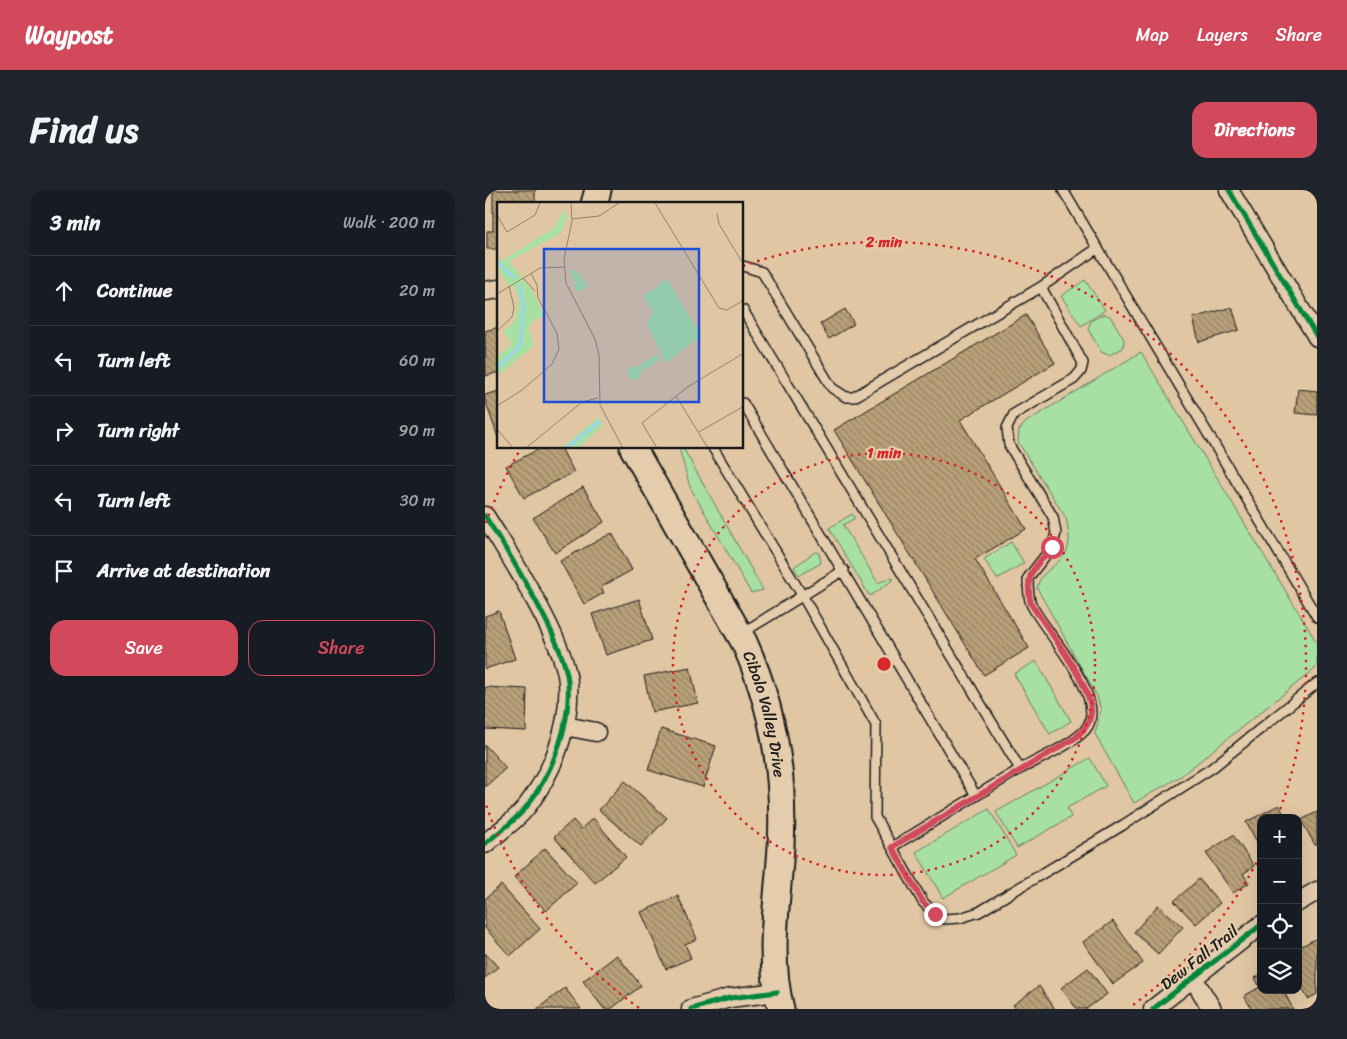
<!DOCTYPE html>
<html lang="en">
<head>
<meta charset="utf-8">
<style>
  :root { --surface:#171b24; --page:#20242c; --text:#f1f3f6; --muted:#9ea1a6; --line:#363941; --accent:#d1495b }
  body { margin:0; font-family:Sriracha,sans-serif; background:var(--page); color:var(--text) }
  .controls { position:absolute; right:15px; bottom:15px; display:grid; overflow:hidden; border-radius:10px; box-shadow:0 5px 20px #0002 }
  .controls button { width:45px; height:45px; display:grid; place-items:center; padding:0; border:0; border-bottom:1px solid var(--line); background:var(--surface); color:var(--text); font:25px sans-serif }
  .stop { position:absolute; width:15px; height:15px; margin:-11px; border:4px solid #d1495b; border-radius:50%; background:#fff }
  .stop.end { background:#d1495b; border-color:#fff; box-shadow:0 1px 5px #0008 }
  .list { margin:0; padding:0; list-style:none }
  h2 { display:flex; justify-content:space-between; align-items:center; height:65px; margin:0; padding:0 20px; font-size:21px }
  h2 small { font-size:16px; font-weight:400; color:var(--muted) }
  .list li { display:grid; grid-template-columns:32px 1fr auto; gap:15px; align-items:center; box-sizing:border-box; height:70px; padding:0 20px; border-top:1px solid var(--line) }
  .list b { display:block; font-size:19px; white-space:nowrap }
  .list em { font-size:16px; font-style:normal; color:var(--muted) }
  .actions { display:flex; gap:10px; padding:15px 20px }
  .actions a { flex:1; padding:11px 0; border:1px solid var(--accent); border-radius:15px; text-align:center; font-size:18px; color:var(--accent) }
  .actions .main { background:var(--accent); color:#fff }
  .icon { flex:none; width:28px; height:28px; fill:none; stroke:currentColor; stroke-width:2; stroke-linecap:round; stroke-linejoin:round }
  .map { position:relative; flex:none; width:832px; height:819px; overflow:hidden; border-radius:15px }
  header { display:flex; align-items:center; gap:30px; box-sizing:border-box; height:70px; padding:0 25px; background:var(--accent); color:#fff }
  header strong { font-size:24px }
  nav { display:flex; gap:28px; margin-inline-start:auto; font-size:18px }
  .intro { display:flex; align-items:center; justify-content:space-between; box-sizing:border-box; height:120px; padding:0 30px }
  h1 { margin:0; font-size:35px }
  .button { padding:12px 22px; border-radius:15px; background:var(--accent); color:#fff; font-size:18px; font-weight:700 }
  main { display:flex; gap:30px; padding:0 30px }
  aside { flex:1; background:var(--surface); border-radius:15px; box-shadow:0 5px 20px #0002 }
  .map>svg:first-child { display:block }
</style>
</head>
<body>
<header>
<strong>Waypost</strong>
<nav><a>Map</a><a>Layers</a><a>Share</a></nav>
</header>
<div class="intro"><h1>Find us</h1><a class="button">Directions</a></div>
<main>
<aside>
<h2>3 min<small>Walk · 200 m</small></h2>
<ul class="list">
<li><svg class="icon" aria-label="ahead" viewBox="0 0 24 24"><path d="M12 20V5M6 11l6-6 6 6"/></svg><div><b>Continue</b></div><em>20 m</em></li>
<li><svg class="icon" aria-label="left" viewBox="0 0 24 24"><path d="M17 20v-9H6M10 6l-5 5 5 5"/></svg><div><b>Turn left</b></div><em>60 m</em></li>
<li><svg class="icon" aria-label="right" viewBox="0 0 24 24"><path d="M7 20v-9h11M14 6l5 5-5 5"/></svg><div><b>Turn right</b></div><em>90 m</em></li>
<li><svg class="icon" aria-label="left" viewBox="0 0 24 24"><path d="M17 20v-9H6M10 6l-5 5 5 5"/></svg><div><b>Turn left</b></div><em>30 m</em></li>
<li><svg class="icon" aria-label="arrive" viewBox="0 0 24 24"><path d="M6 21V4h12l-3 4 3 4H6"/></svg><div><b>Arrive at destination</b></div></li>
</ul>
<div class="actions"><a class="main">Save</a><a>Share</a></div>
</aside>
<div class="map">
<svg width="832" height="819" viewBox="0 0 832 819">
  <defs>
    <pattern id="building-back-hatch" width="6" height="6" patternUnits="userSpaceOnUse" patternTransform="scale(1.25)"><rect width="6" height="6" fill="#b9a079"/><path d="M-1 5l2 2M0 0l6 6M5-1l2 2" fill="none" stroke="#968262"/></pattern>
  </defs>
  <rect width="100%" height="100%" fill="#e0c6a3"/>
  <filter id="ink" filterUnits="userSpaceOnUse"><feTurbulence type="fractalNoise" baseFrequency=".02" numOctaves="2"/><feDisplacementMap in="SourceGraphic" scale="10" xChannelSelector="R" yChannelSelector="G"/><feConvolveMatrix kernelMatrix="1 2 1 2 8 2 1 2 1" color-interpolation-filters="sRGB"/></filter>
  <g filter="url(#ink)">
    <path fill="#a8e0a4" stroke="#627e60" d="M600,90L620,120L596,136L576,106Z
      M618,124L625,126L639,149L638,158L624,165L616,162L603,139L606,131Z
      M656,162L832,453V477L696,586L649,613L610,544L616,520L612,506L552,398C555,381 571,378 580,364C587,354 583,339 581,328L533,252L534,240L541,232Z
      M194,258H198L278,400L266,403L205,297Z
      M367,324L370,328L358,335L393,393L406,388L409,389L387,405H384L344,338Z
      M526,352L539,373L512,389L499,369Z
      M330,362L334,363L336,373L315,385L313,384L309,377Z
      M551,471L586,531L565,544L529,484Z
      M605,568L621,596L582,618L586,627L532,658L511,622Z
      M504,619L531,665L458,708L431,662Z"/>
    <path fill="url(#building-back-hatch)" stroke="#1c1c1c" d="M8,0H50V14H14V59H2V41H8Z
      M747,117L754,140L714,152L708,128Z
      M360,119L369,134L344,149L335,134Z
      M541,125L570,173L475,230L541,339L490,369L544,458L499,485L349,240Z
      M14,137V182L1,186L0,141Z
      M813,199L832,201V225L810,223Z
      M14,201V250L0,210V205Z
      M56,258H76L89,282L39,308L21,276Z
      M98,297L119,332L70,363L48,328Z
      M127,343L147,380L116,397L119,403L99,414L75,371Z
      M154,409L167,450L121,465L107,424Z
      M14,421L30,469L0,479V426Z
      M205,477L213,513L167,522L159,486Z
      M0,497L42,499L41,541L0,539Z
      M176,539L231,556L218,597L163,580Z
      M0,555L21,578L0,597Z
      M140,591L182,628L156,656L114,620Z
      M794,615L801,628H776V659L761,632Z
      M832,622V654L830,655L816,630Z
      M108,628L141,667L110,693L69,647L88,630L96,639Z
      M748,645L769,676L758,684L764,693L748,703L721,663Z
      M60,658L92,693L61,721L29,687Z
      M714,689L735,713L711,734L689,711Z
      M16,695L55,739L25,766L0,738V709Z
      M193,706L212,749L200,754L206,768L181,779L156,722Z
      M673,715L698,737L673,764L649,742Z
      M628,731L658,773L628,794L598,752Z
      M832,748V804L823,809L813,791V758Z
      M0,763L13,777L0,788Z
      M132,765L156,796L126,819H119L98,791Z
      M603,778L622,804L601,819H592L576,798Z
      M776,785V800H798L808,819H767L759,806L775,797L770,788Z
      M554,796L570,819H531L528,815Z
      M80,798L96,819H52Z"/>
    <g fill="none" stroke-linecap="round" stroke-linejoin="round">
      <g stroke="#1c1c1c" stroke-width="12">
        <path id="lane" d="M578,0L832,427
          M258,76L277,82L347,198L361,207H369L556,97L613,58
          M258,120L535,579C552,570 594,552 603,536C620,503 560,443 546,414C543,406 543,396 543,388L567,357L571,343L568,327L524,255L522,238L529,224L589,189L596,181L598,173L556,97
          M258,213L491,606
          M228,258L317,405L391,535L390,627L438,712L450,724L460,729L475,728L494,722L638,635L727,578L832,493
          M257,443L359,380
          M407,657L535,579"/>
      </g>
      <g stroke="#1c1c1c" stroke-width="21">
        <path id="street" d="M744,0L832,147
          M0,101L14,99
          M0,326C23,362 80,452 83,492C86,535 68,582 42,616C32,630 13,642 0,654
          M80,536L111,542
          M813,712L832,701
          M708,788L727,819
          M206,819L245,808L292,802
          M668,819L776,735"/>
      </g>
      <g stroke="#1c1c1c" stroke-width="29">
        <g id="secondary">
          <path d="M109,14L113,0"/>
          <path id="s1" d="M148,258L259,452C289,518 300,584 296,656C293,711 282,765 296,819"/>
        </g>
      </g>
      <use href="#lane" stroke="#e4ccad" stroke-width="9"/>
      <use href="#street" stroke="#e4ccad" stroke-width="18"/>
      <use href="#secondary" stroke="#e4ccad" stroke-width="25"/>
      <g stroke="#e4ccad" stroke-width="8">
        <path id="cycleway" d="M744,0L832,147
          M0,326C23,362 80,452 83,492C86,535 68,582 42,616C32,630 13,642 0,654
          M206,819L245,808L292,802
          M668,819L776,735"/>
      </g>
      <use href="#cycleway" stroke="#00873e" stroke-width="5"/>
    </g>
  </g>
  <g fill="none" stroke-linecap="round" stroke-linejoin="round" filter="url(#ink)">
    <path stroke="#d1495b" stroke-width="6" d="M450,724L438,712L407,657L590,548C598,540 605,535 606,522C608,497 561,436 546,414C539,384 548,379 567,357"/>
  </g>
  <g fill="none" stroke="#d62828" stroke-width="2.5" stroke-dasharray="2.5 5">
    <circle cx="399" cy="474" r="211"/>
    <path d="M775 666A422 422 0 0 1 644 818M154 818A422 422 0 0 1 1 615M1 333A422 422 0 0 1 35 260M258 76A422 422 0 0 1 793 625"/>
  </g>
  <g text-anchor="middle" stroke-width="4.5" stroke-linejoin="round" paint-order="stroke">
    <g font-size="16" fill="#1c1c1c" stroke="#e4ccad">
      <text dy="6" stroke="none"><textPath href="#s1" startOffset="299">Cibolo Valley Drive</textPath></text>
      <text transform="translate(714 767) rotate(-38)" y="6">Dew Fall Trail</text>
    </g>
  </g>
  <g transform="translate(12 12)">
    <rect width="246" height="246" fill="#e0c6a3"/>
    <path d="M67,8L70,15L64,31L12,59L37,91L47,113L34,121L32,126L37,144L0,174V155L15,142L6,129L17,120L22,98L18,85L10,82L3,70L0,52L4,59L57,26ZM79,68L91,84L80,90L74,69ZM170,77L203,132L202,136L168,161L150,121L156,110L146,94ZM160,153L163,158L146,169L142,163ZM130 171a7 7 0 1 1 14 0a7 7 0 1 1-14 0ZM102,215L106,223L82,245L64,246Z" fill="#a8e0a4"/>
    <path fill="none" stroke="#96d4f7" stroke-width="2.5" d="M0,60L17,76M0,166L23,144L27,103L22,83M69,246L103,219"/>
    <path fill="none" stroke="#92826d" stroke-width="1" d="M74,1L75,19L67,57L69,81L98,137L102,153L103,203L126,246M158,1L222,106L230,108L247,98M220,11L222,22L247,63M0,13L10,30L38,13L43,1M75,17L102,14L122,1M26,76L38,89M0,92L43,66L67,65M0,129L15,115L17,105L12,84M179,194L211,246M0,204L25,188L55,162L62,147L60,131L41,96L40,83L34,71M0,227L16,246M202,230L247,204M29,246L85,200L101,196M160,246L145,221L192,184L247,151"/>
    <path fill="#1d4ed8" fill-opacity="0.15" stroke="#1d4ed8" stroke-width="2.5" d="M47,47H202V200H47Z"/>
    <rect width="246" height="246" fill="none" stroke="#1c1c1c" stroke-width="2.5"/>
  </g>
  <circle cx="399" cy="474" r="8" fill="#d62828" stroke="#e4ccad" stroke-width="2.5"/>
  <g font-size="15" text-anchor="middle" font-weight="bold" fill="#d62828" stroke="#e4ccad" stroke-width="4.5" stroke-linejoin="round" paint-order="stroke">
    <text x="399" y="57">2 min</text>
    <text x="399" y="268">1 min</text>
  </g>
</svg>
<div class="controls">
<button>+</button>
<button>−</button>
<button><svg class="icon" aria-label="locate" viewBox="0 0 24 24"><circle cx="12" cy="12" r="6"/><path d="M12 2v4M12 18v4M2 12h4M18 12h4"/></svg></button>
<button><svg class="icon" aria-label="layers" viewBox="0 0 24 24"><path d="M12 4l9 5-9 5-9-5zM3 14l9 5 9-5"/></svg></button>
</div>
<div class="stop" style="left:567px;top:357px"></div>
<div class="stop end" style="left:450px;top:724px"></div>
</div>
</main>
</body>
</html>
